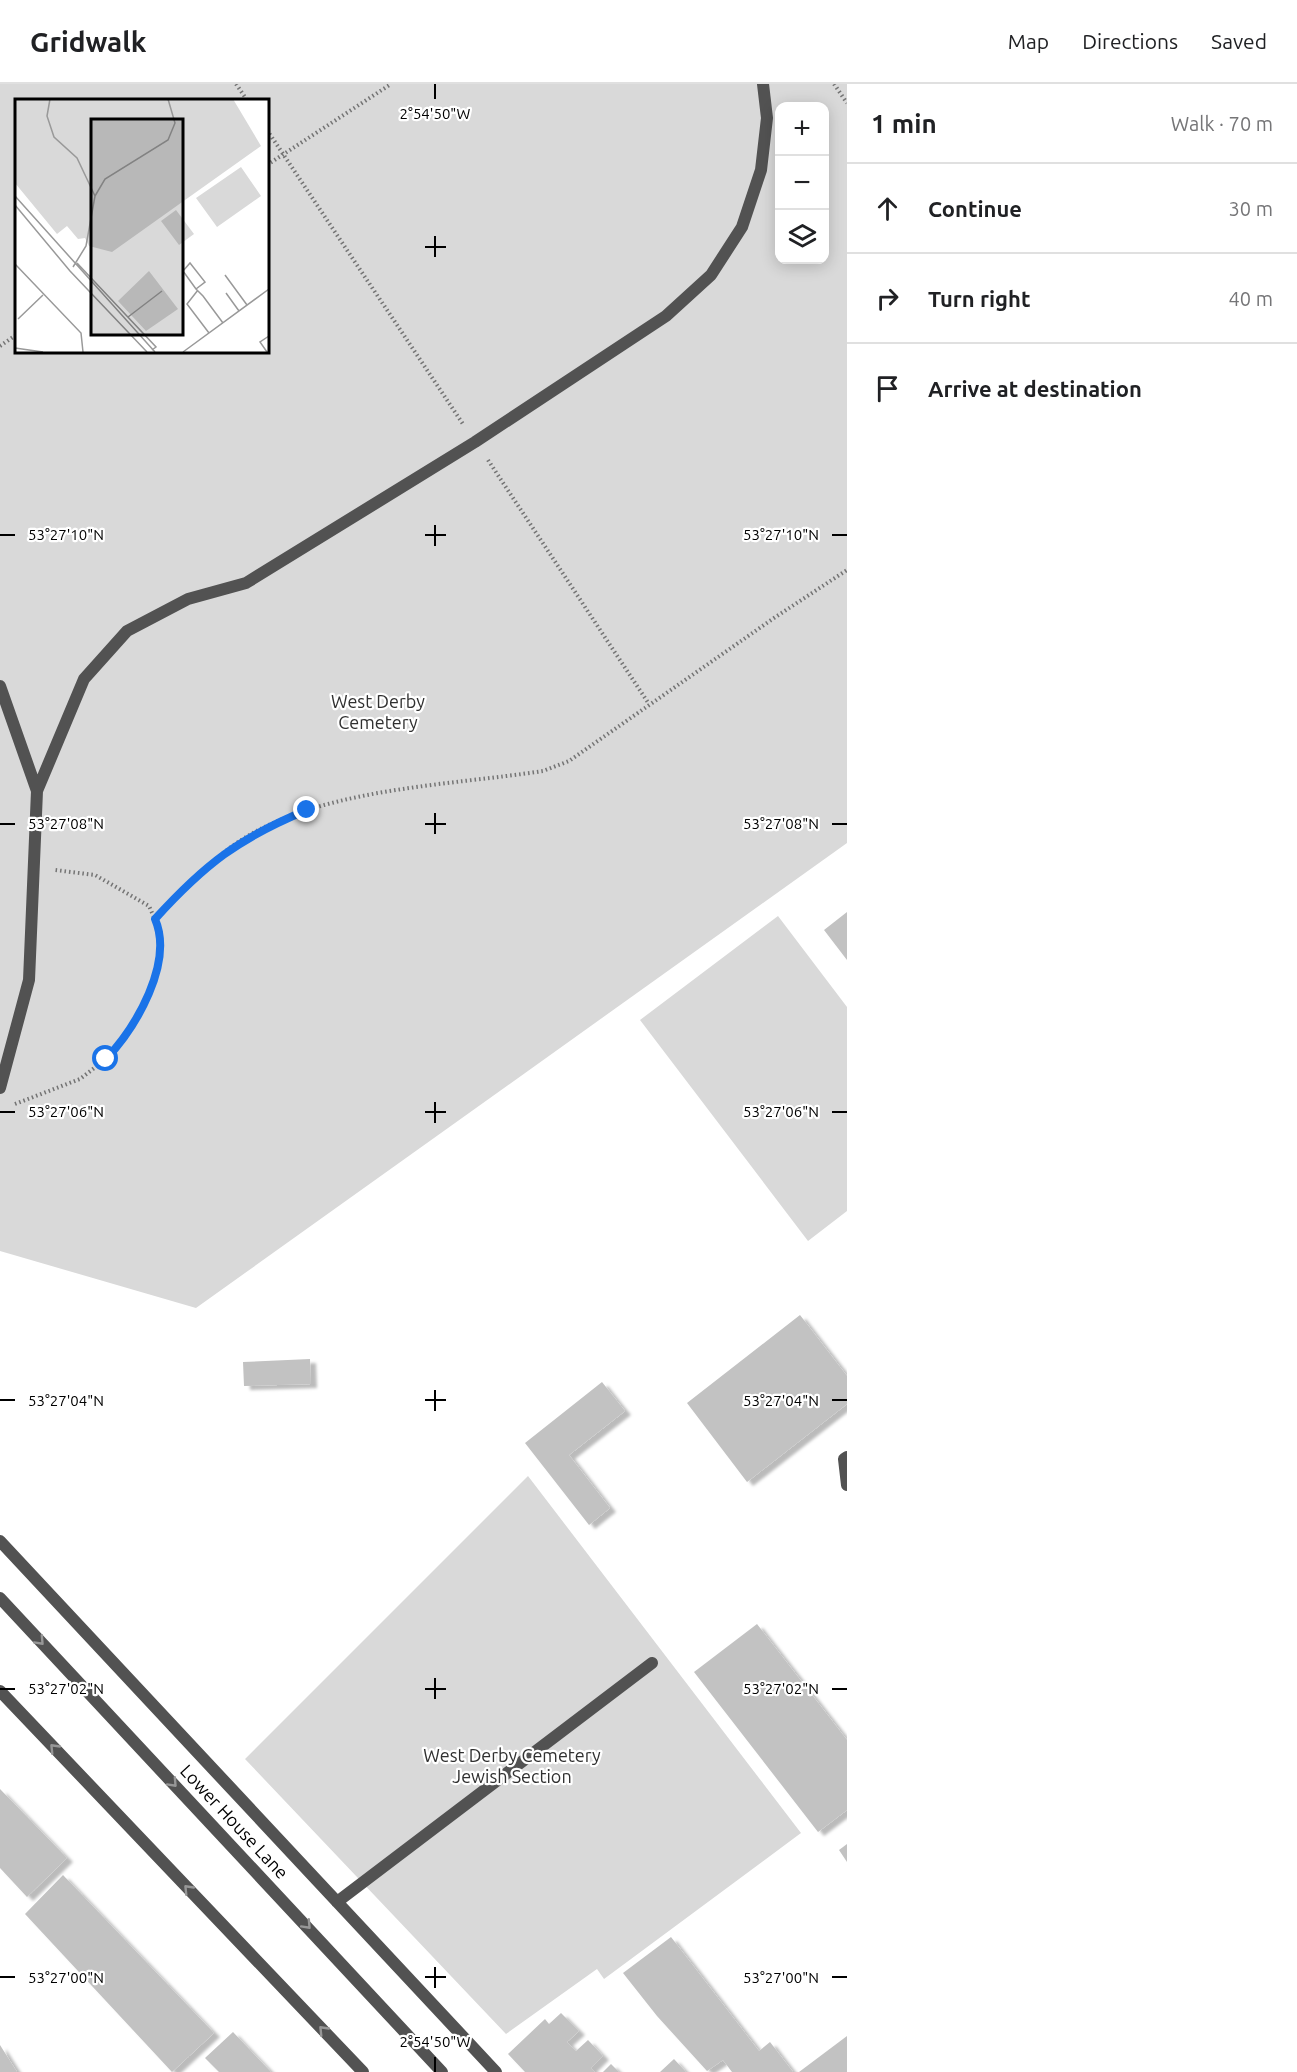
<!DOCTYPE html>
<html lang="en">
<head>
<meta charset="utf-8">
<style>
  :root { --surface:#fff; --page:#f6f6f6; --text:#202124; --muted:#757577; --line:#e0e0e0 }
  body { margin:0; font-family:Ubuntu,sans-serif; background:var(--page); color:var(--text) }
  .controls { position:absolute; right:18px; top:18px; display:grid; overflow:hidden; border-radius:12px; box-shadow:0 3px 15px #0003 }
  .controls button { width:54px; height:54px; display:grid; place-items:center; padding:0; border:0; border-bottom:2px solid var(--line); background:var(--surface); color:var(--text); font:30px sans-serif }
  .stop { position:absolute; width:18px; height:18px; margin:-14px; border:4px solid #1a73e8; border-radius:50%; background:#fff }
  .stop.end { background:#1a73e8; border-color:#fff; box-shadow:0 2px 6px #0008 }
  .list { margin:0; padding:0; list-style:none }
  h2 { display:flex; justify-content:space-between; align-items:center; height:78px; margin:0; padding:0 24px; font-size:26px }
  h2 small { font-size:20px; font-weight:400; color:var(--muted) }
  .list li { display:grid; grid-template-columns:39px 1fr auto; gap:18px; align-items:center; box-sizing:border-box; height:90px; padding:0 24px; border-top:2px solid var(--line) }
  .list b { display:block; font-size:22px; white-space:nowrap }
  .list em { font-size:20px; font-style:normal; color:var(--muted) }
  .icon { flex:none; width:33px; height:33px; fill:none; stroke:currentColor; stroke-width:2; stroke-linecap:round; stroke-linejoin:round }
  .map { position:relative; flex:none; width:847px; height:1988px; overflow:hidden }
  header { display:flex; align-items:center; gap:36px; box-sizing:border-box; height:84px; padding:0 30px; background:var(--surface); border-bottom:2px solid var(--line) }
  header strong { font-size:28px }
  nav { display:flex; gap:33px; margin-inline-start:auto; font-size:21px }
  main { display:flex }
  aside { flex:1; background:var(--surface) }
  .map>svg:first-child { display:block }
</style>
</head>
<body>
<header>
<strong>Gridwalk</strong>
<nav><a>Map</a><a>Directions</a><a>Saved</a></nav>
</header>
<main>
<div class="map">
<svg width="847" height="1988" viewBox="0 0 847 1988">
  <defs>
    <filter id="shadow"><feDropShadow dx="6" dy="4" stdDeviation="1.5" flood-color="#0004"/></filter>
  </defs>
  <rect width="100%" height="100%" fill="#fff"/>
  <path fill="#d9d9d9" fill-rule="evenodd" d="M0,0H847V759L196,1224L0,1167ZM16,16H267V267H16ZM780,22H824V176H780Z
    M778,832L847,923V1127L808,1157L640,936Z
    M528,1392L801,1749L604,1895L597,1885L506,1950L245,1675Z"/>
  <path fill="#c2c2c2" filter="url(#shadow)" d="M847,828V876L824,846Z
    M800,1231L847,1292V1320L747,1398L687,1319Z
    M310,1275L311,1300L244,1302L243,1278Z
    M602,1298L625,1327L569,1371L610,1424L589,1441L525,1359Z
    M757,1540L847,1656V1726L818,1748L694,1588Z
    M0,1705L67,1774L27,1813L0,1784Z
    M847,1760V1778L839,1766Z
    M63,1791L214,1949L172,1988L25,1830Z
    M671,1853L759,1967L770,1958L793,1988H732L723,1976L707,1987L657,1932L623,1889Z
    M561,1929L579,1947L567,1958L576,1967L588,1956L603,1972L591,1984L595,1988H525L508,1970L545,1935L549,1940Z
    M233,1948L271,1988H219L205,1974Z
    M847,1952V1988H799Z
    M0,1961L17,1988H0Z
    M674,1975L686,1988H660Z
    M611,1980L619,1988H603Z"/>
  <g fill="none" stroke-linecap="round" stroke-linejoin="round">
    <path stroke="#747474" stroke-width="4" stroke-dasharray="1.5 3" stroke-linecap="butt" d="M236,0L247,16
      M834,0L847,19
      M267,46L463,340
      M267,81L391,0
      M0,262L16,251
      M488,376L649,620
      M155,835C179,809 203,784 231,763C312,704 446,702 543,687L569,677L774,534L847,486
      M15,1020L80,995L106,975L125,955L142,925L156,889L161,849L149,822L95,791L55,786"/>
    <path stroke="#525252" stroke-width="12" d="M0,602L37,707L29,896L0,1004
      M37,707L84,595L127,547L188,515L246,499L475,358L666,232L711,191L742,143L761,86L767,34L763,0
      M847,1373L844,1375L847,1401
      M0,1457L496,1988
      M337,1818L652,1579"/>
    <path stroke="#525252" stroke-width="12" d="M0,1514L442,1988
      M0,1607L363,1988"/>
  </g>
  <defs><path id="oneway-chevron" d="M-2-3.5L2.5 0L-2 3.5" fill="none" stroke-width="1.6" stroke-linecap="round" stroke-linejoin="round" transform="scale(1.5)"/></defs>
  <g stroke="#979797">
    <use href="#oneway-chevron" transform="translate(40 1557) rotate(47)"/>
    <use href="#oneway-chevron" transform="translate(54 1664) rotate(-134)"/>
    <use href="#oneway-chevron" transform="translate(173 1699) rotate(47)"/>
    <use href="#oneway-chevron" transform="translate(188 1805) rotate(-134)"/>
    <use href="#oneway-chevron" transform="translate(307 1841) rotate(47)"/>
    <use href="#oneway-chevron" transform="translate(323 1946) rotate(-134)"/>
  </g>
  <g fill="none" stroke-linecap="round" stroke-linejoin="round">
    <path stroke="#1a73e8" stroke-width="8" d="M106,975C136,943 174,879 155,835C205,780 239,754 307,726"/>
  </g>
  <path fill="none" stroke="#000" stroke-width="2" d="M435,0V15M435,152V173M425,163H446M435,441V462M0,451H15M425,451H446M832,451H847M435,729V750M0,740H15M425,740H446M832,740H847M435,1018V1039M0,1028H15M425,1028H446M832,1028H847M435,1306V1327M0,1316H15M425,1316H446M832,1316H847M435,1594V1615M0,1605H15M425,1605H446M832,1605H847M435,1883V1904M0,1893H15M425,1893H446M832,1893H847M435,1973V1988"/>
  <g text-anchor="middle" stroke-width="4.5" stroke-linejoin="round" paint-order="stroke">
    <g font-size="18" fill="#303030" stroke="#fff">
      <text x="378" y="624">West Derby<tspan x="378" dy="21">Cemetery</tspan></text>
      <text x="512" y="1678">West Derby Cemetery<tspan x="512" dy="21">Jewish Section</tspan></text>
    </g>
    <g font-size="18" fill="#000" stroke="#fff">
      <text transform="translate(234 1738) rotate(47)" y="6">Lower House Lane</text>
    </g>
  </g>
  <g transform="translate(15 15)">
    <rect width="254" height="254" fill="#fff"/>
    <path d="M0,0H218L246,47L97,153L74,147L70,139L63,140L52,127L42,135L0,84ZM226,68L246,97L202,128L181,99ZM161,111L179,135L164,146L146,122ZM134,172L163,210L131,232L103,202Z" fill="#d9d9d9"/>
    <path fill="none" stroke="#999" stroke-width="1.5" d="M35,0L32,17L39,38L62,59L80,97L71,147L58,168M0,97L140,253M80,97L90,80L153,41L160,24L153,0M0,106L55,172L132,253M62,164L141,248L137,251M0,165L66,234L68,253M210,176L232,206M181,190L190,183L175,164L168,172L181,190L188,197L208,224M183,191L172,205L194,234M211,194L224,212M113,218L147,192M3,220L28,196M0,249L28,253M168,253L254,190M252,253L245,243L254,237"/>
    <path fill="#000" fill-opacity="0.15" stroke="#000" stroke-width="3" d="M76,20H168V236H76Z"/>
    <rect width="254" height="254" fill="none" stroke="#000" stroke-width="3"/>
  </g>
  <g font-size="15" text-anchor="middle" fill="#000" stroke="#fff" stroke-width="4.5" stroke-linejoin="round" paint-order="stroke">
    <text x="435" y="35">2°54'50"W</text>
    <text x="66" y="456">53°27'10"N</text>
    <text x="781" y="456">53°27'10"N</text>
    <text x="66" y="745">53°27'08"N</text>
    <text x="781" y="745">53°27'08"N</text>
    <text x="66" y="1033">53°27'06"N</text>
    <text x="781" y="1033">53°27'06"N</text>
    <text x="66" y="1322">53°27'04"N</text>
    <text x="781" y="1322">53°27'04"N</text>
    <text x="66" y="1610">53°27'02"N</text>
    <text x="781" y="1610">53°27'02"N</text>
    <text x="66" y="1899">53°27'00"N</text>
    <text x="781" y="1899">53°27'00"N</text>
    <text x="435" y="1963">2°54'50"W</text>
  </g>
</svg>
<div class="controls">
<button>+</button>
<button>−</button>
<button><svg class="icon" aria-label="layers" viewBox="0 0 24 24"><path d="M12 4l9 5-9 5-9-5zM3 14l9 5 9-5"/></svg></button>
</div>
<div class="stop" style="left:106px;top:975px"></div>
<div class="stop end" style="left:307px;top:726px"></div>
</div>
<aside>
<h2>1 min<small>Walk · 70 m</small></h2>
<ul class="list">
<li><svg class="icon" aria-label="ahead" viewBox="0 0 24 24"><path d="M12 20V5M6 11l6-6 6 6"/></svg><div><b>Continue</b></div><em>30 m</em></li>
<li><svg class="icon" aria-label="right" viewBox="0 0 24 24"><path d="M7 20v-9h11M14 6l5 5-5 5"/></svg><div><b>Turn right</b></div><em>40 m</em></li>
<li><svg class="icon" aria-label="arrive" viewBox="0 0 24 24"><path d="M6 21V4h12l-3 4 3 4H6"/></svg><div><b>Arrive at destination</b></div></li>
</ul>
</aside>
</main>
</body>
</html>
